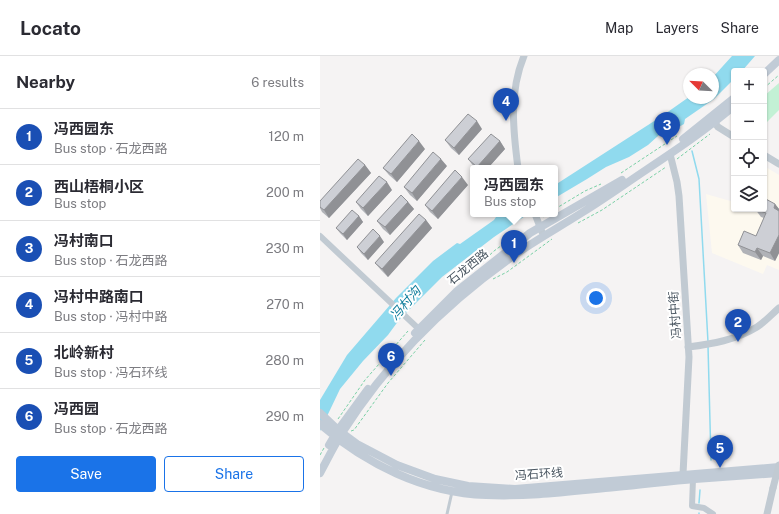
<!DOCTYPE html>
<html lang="en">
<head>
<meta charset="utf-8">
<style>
  :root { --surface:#fff; --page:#f7f7f7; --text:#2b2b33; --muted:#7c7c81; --line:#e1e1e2; --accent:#1a73e8 }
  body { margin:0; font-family:"Public Sans","Noto Sans SC",sans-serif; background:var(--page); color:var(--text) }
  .controls { position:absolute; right:12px; top:12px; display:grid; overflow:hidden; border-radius:4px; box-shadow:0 1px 3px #0004 }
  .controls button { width:36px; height:36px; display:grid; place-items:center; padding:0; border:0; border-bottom:1px solid var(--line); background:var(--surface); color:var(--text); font:20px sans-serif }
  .compass { position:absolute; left:363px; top:12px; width:36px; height:36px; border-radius:50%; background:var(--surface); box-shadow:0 1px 3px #0004; rotate:294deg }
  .you { position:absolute; left:276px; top:242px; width:14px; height:14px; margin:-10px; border:3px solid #fff; border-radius:50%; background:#1a73e8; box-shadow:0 0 0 6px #1a73e833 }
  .badge { display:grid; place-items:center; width:26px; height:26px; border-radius:50%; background:var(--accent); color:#fff; font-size:13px; font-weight:700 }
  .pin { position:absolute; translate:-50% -33px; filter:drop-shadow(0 1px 2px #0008) }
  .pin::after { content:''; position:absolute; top:21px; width:14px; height:12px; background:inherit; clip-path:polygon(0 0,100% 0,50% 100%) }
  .popup { position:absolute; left:150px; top:109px; width:88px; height:52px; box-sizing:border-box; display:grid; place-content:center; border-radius:4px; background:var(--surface); filter:drop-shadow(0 1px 3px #0005); font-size:13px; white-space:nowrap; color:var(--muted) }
  .popup b { font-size:15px; color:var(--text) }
  .popup::after { content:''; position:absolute; left:50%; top:100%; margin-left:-8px; border:8px solid transparent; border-top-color:var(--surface) }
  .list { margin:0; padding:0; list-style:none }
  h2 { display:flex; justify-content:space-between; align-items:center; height:52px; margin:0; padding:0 16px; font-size:17px }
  h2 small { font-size:13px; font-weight:400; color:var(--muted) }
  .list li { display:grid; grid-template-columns:26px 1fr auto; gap:12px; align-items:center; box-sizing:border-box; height:56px; padding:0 16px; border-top:1px solid var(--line) }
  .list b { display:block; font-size:15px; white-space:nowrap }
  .list p { margin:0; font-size:13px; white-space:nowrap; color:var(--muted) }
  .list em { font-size:13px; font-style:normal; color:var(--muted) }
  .actions { display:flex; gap:8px; padding:12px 16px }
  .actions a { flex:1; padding:9px 0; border:1px solid var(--accent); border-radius:4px; text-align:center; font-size:14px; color:var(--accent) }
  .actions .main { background:var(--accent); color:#fff }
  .icon { flex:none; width:22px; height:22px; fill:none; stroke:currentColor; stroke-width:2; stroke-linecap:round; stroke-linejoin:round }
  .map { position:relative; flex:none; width:459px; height:458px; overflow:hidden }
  header { display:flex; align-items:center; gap:24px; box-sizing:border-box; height:56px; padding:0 20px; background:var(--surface); border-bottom:1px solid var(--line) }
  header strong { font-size:19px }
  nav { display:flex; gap:22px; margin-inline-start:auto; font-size:14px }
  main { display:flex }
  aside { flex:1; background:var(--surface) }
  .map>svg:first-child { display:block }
</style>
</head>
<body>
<header>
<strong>Locato</strong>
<nav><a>Map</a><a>Layers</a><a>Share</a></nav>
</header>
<main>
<aside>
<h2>Nearby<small>6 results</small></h2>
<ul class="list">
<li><span class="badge" style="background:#1a4fb4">1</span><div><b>冯西园东</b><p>Bus stop · 石龙西路</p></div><em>120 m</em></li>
<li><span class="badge" style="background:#1a4fb4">2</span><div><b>西山梧桐小区</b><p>Bus stop</p></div><em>200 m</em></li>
<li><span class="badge" style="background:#1a4fb4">3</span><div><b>冯村南口</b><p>Bus stop · 石龙西路</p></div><em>230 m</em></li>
<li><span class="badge" style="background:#1a4fb4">4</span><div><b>冯村中路南口</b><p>Bus stop · 冯村中路</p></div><em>270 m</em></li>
<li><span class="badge" style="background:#1a4fb4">5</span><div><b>北岭新村</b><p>Bus stop · 冯石环线</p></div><em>280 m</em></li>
<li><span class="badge" style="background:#1a4fb4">6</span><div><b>冯西园</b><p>Bus stop · 石龙西路</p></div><em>290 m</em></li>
</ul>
<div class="actions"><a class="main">Save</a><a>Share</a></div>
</aside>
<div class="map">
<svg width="459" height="458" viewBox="0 0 459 458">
  <rect width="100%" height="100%" fill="#f5f3f3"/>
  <path fill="#fdf9ef" d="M444,110L459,119V214L447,209L443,218L392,197L386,138L414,146V153H444Z"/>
  <path fill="#c3f1d5" d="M459,27V54L444,69V40Z"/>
  <path fill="#90daee" d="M412,0H435L422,15H414V23L394,43L365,63L364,68L357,72L348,71L328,89L309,101L286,111L267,123L235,142V129L342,60L369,41L393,42V21Z
    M178,158H208L174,181L122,221L79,264L68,279L43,305L20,333L0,375V344L27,299L76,242L113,205L137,187L140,188L174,164Z"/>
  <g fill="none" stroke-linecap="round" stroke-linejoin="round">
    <path stroke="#90daee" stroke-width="1.5" d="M372,95L379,123L388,286
      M388,290L391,404
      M379,447L380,434
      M379,457V458"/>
    <path stroke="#7ad0a6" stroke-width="1" stroke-dasharray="3 2" stroke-linecap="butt" d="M444,32L459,19
      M357,103L390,78
      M301,117L357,80
      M235,153L265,135L281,128
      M223,161L227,158
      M258,167L282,154L346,111
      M159,209L174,195L197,178
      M173,223L187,216L232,183
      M18,363L45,324L88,275
      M31,375L34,374L68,327L105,284
      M0,399L4,392"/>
    <path stroke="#c1cad2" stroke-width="3" d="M127,458L132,436"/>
    <path stroke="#c1cad2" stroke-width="6" d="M0,180L101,275
      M373,423L372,450L384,452L393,458"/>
    <path stroke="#c1cad2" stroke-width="7" d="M391,62L398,71L414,81
      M350,98L357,126L359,140L369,301L363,418
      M444,99L459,108
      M198,112C193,74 189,36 204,0
      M215,158L222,176
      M368,291C392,288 416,284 437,271C445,266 452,258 459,252
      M447,458L453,432"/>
    <path stroke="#c1cbd6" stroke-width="8" d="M444,18L459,4
      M363,83L414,42
      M95,277L136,236L210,177L302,124
      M0,357L18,374L37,388L77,409L115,423L148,430L195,433L459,411
      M0,368C45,408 105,437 166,439C210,441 253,435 296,431C322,429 348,425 375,423C403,421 431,419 459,417
      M9,389L18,374L48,333
      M0,417C7,404 14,390 22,377C65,309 123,250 189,203C212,186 238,172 263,156C284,143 305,128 326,114C356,94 386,74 414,50"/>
    <path stroke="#c1cad2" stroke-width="7" d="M453,432L459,409"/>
  </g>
  <path fill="#b0b2b7" d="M162,73L139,99L131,92L125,84Z
    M180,85L185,93L168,112H155L154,111L148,103Z
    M105,93L77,126L69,119L63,112Z
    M45,109L51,117L9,162L2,156L0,152V145Z
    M127,110L97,145L90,139L84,131Z
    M148,129L118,163L110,156L105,149Z
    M72,134L48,160L41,153L36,146Z
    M88,146L94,153L70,179L63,173L57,165Z
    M455,148L459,153V197L455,205L443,200L441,204L423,197L418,189L436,180L444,162L441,161L435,153Z
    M39,160L43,166L27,184L20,177L16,172Z
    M106,164L112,172L68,221L61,214L55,207Z
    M64,186L48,204L41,197L37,191Z"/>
  <path fill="#909195" d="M157,65L162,73L139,99L134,92Z
    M99,85L105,93L77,126L71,118Z
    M180,85L185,93L168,112H157V111Z
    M121,103L127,110L97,145L92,137Z
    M45,109L51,117L9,162L4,154Z
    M142,121L148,129L118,163L112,155Z
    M67,126L72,134L48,160L43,152Z
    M88,146L94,153L70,179L65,171Z
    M455,148L459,153V160L454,152Z
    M39,160L43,166L27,184L23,178Z
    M106,164L112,172L68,221L62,213Z
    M459,179V197L455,205L450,197Z
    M60,180L64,186L48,204L44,198Z
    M437,192L443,200L441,204L435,196Z"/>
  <path fill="#cdcfd5" stroke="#909195" d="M148,58L157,65L134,92L125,84Z
    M92,78L99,85L71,118L63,112Z
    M171,78L180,85L157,111L148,103Z
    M113,96L121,103L92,137L84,131Z
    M38,103L45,109L4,154L0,151V145Z
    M135,114L142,121L112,155L105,149Z
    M59,120L67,126L43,152L36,146Z
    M81,139L88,146L65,171L57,165Z
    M444,142L455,148L454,152L459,155V179L450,197L437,192L435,196L418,189L424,175L436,180L446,157L435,153H444Z
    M32,154L39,160L23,178L16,172Z
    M99,158L106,164L62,213L55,207Z
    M53,173L60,180L44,198L37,191Z"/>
  <g text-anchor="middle" stroke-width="4" stroke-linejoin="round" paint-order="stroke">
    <g font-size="12" fill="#4a5661" stroke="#fff">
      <text transform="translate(148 211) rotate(-39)" y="4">石龙西路</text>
      <text transform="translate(355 259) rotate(-94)" y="4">冯村中街</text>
      <text transform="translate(219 418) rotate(-4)" y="4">冯石环线</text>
    </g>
    <g font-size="13" font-style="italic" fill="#0c7c9b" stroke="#fff">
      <text transform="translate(85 247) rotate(-49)" y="5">冯村沟</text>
    </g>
  </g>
</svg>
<div class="controls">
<button>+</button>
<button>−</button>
<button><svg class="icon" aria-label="locate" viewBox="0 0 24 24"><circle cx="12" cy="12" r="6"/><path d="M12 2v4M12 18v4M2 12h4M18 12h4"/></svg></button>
<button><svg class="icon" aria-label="layers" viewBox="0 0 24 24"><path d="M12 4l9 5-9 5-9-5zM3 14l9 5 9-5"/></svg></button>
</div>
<svg class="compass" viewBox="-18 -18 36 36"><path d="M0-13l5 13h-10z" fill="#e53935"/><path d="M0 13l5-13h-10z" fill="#7c7c81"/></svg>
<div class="you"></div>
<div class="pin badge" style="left:194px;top:207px;background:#1a4fb4">1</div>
<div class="popup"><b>冯西园东</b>Bus stop</div>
<div class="pin badge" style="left:418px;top:286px;background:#1a4fb4">2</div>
<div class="pin badge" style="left:347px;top:89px;background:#1a4fb4">3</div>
<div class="pin badge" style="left:186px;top:65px;background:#1a4fb4">4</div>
<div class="pin badge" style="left:400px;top:412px;background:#1a4fb4">5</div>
<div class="pin badge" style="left:71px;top:320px;background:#1a4fb4">6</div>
</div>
</main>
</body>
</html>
